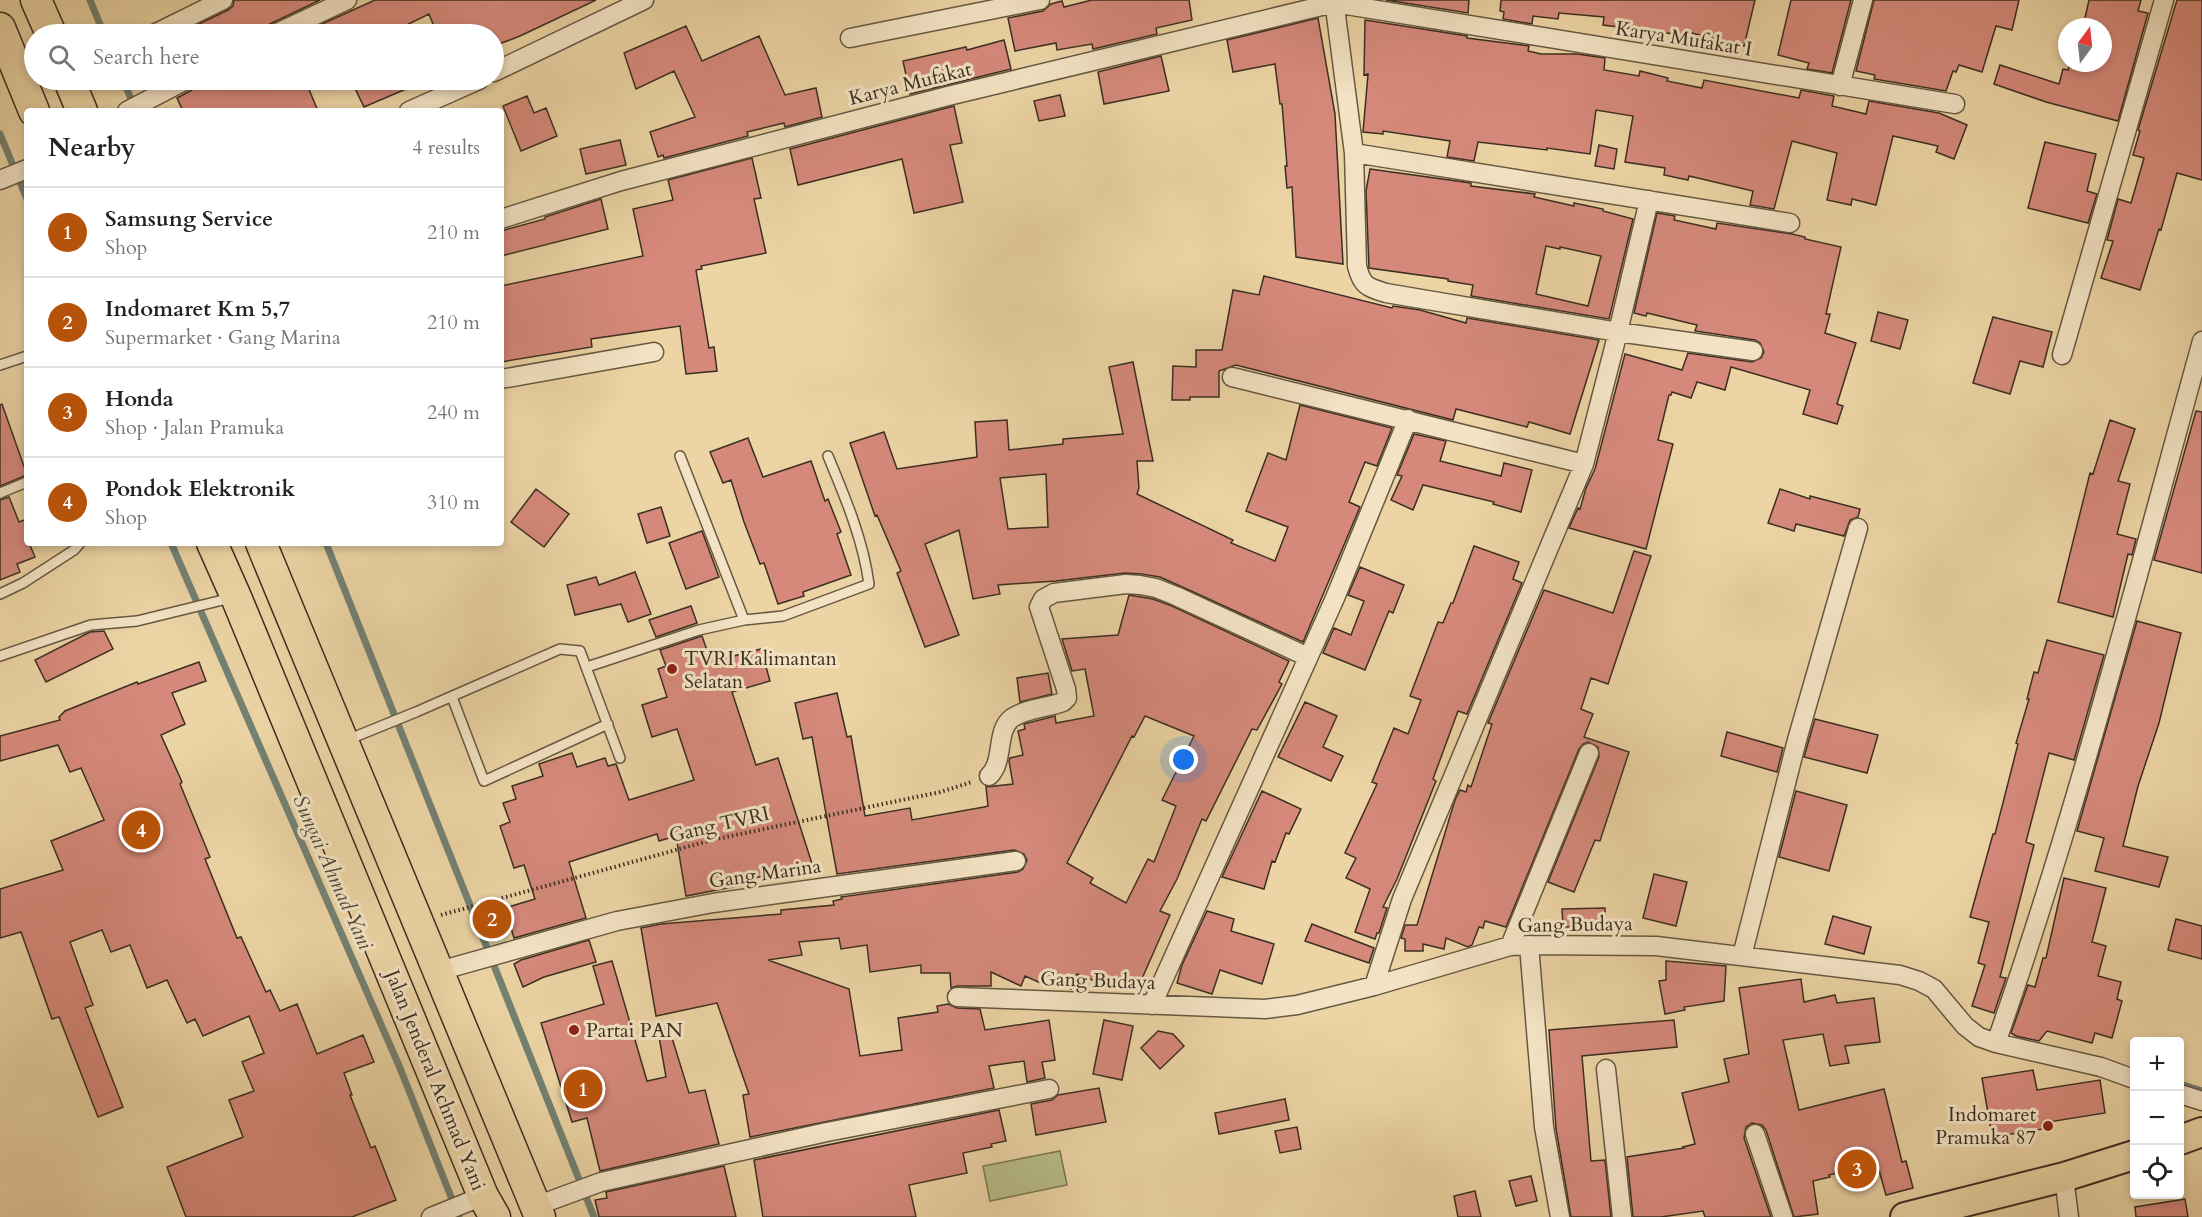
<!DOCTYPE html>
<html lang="en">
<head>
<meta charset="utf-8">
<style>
  :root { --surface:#fff; --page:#f6f6f6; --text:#222; --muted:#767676; --line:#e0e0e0; --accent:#b45309 }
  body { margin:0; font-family:Cardo,serif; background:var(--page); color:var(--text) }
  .controls { position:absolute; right:18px; bottom:18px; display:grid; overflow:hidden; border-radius:6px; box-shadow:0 3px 9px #0003 }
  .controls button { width:54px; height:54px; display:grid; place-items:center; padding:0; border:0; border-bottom:2px solid var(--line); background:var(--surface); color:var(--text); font:30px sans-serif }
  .compass { position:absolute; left:2058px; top:18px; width:54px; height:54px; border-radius:50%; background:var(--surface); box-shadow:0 3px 9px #0003; rotate:15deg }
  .you { position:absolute; left:1184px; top:760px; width:21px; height:21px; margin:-15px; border:4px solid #fff; border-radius:50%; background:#1a73e8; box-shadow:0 0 0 9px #1a73e833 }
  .badge { display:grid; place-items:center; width:39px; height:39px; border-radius:50%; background:var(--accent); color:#fff; font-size:20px; font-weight:700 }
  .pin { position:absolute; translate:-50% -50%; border:3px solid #fff; box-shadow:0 2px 6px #0006 }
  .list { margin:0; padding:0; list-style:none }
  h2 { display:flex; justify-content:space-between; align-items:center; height:78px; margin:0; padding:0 24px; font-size:26px }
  h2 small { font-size:20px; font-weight:400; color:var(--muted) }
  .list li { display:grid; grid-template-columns:39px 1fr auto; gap:18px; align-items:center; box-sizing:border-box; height:90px; padding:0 24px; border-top:2px solid var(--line) }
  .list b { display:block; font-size:22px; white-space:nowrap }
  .list p { margin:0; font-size:20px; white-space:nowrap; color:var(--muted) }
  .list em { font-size:20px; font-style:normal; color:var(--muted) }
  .icon { flex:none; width:33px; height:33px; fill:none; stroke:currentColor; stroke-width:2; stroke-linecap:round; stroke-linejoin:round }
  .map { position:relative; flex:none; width:2202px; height:1217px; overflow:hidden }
  .search { position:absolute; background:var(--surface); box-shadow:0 3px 9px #0003; left:24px; top:24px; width:480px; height:66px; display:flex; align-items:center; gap:15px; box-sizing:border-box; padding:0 21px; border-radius:33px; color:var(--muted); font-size:22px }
  .panel { position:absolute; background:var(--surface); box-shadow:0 3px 9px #0003; left:24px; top:108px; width:480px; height:438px; border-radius:6px }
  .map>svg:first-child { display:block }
</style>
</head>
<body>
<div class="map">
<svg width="2202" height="1217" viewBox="0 0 2202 1217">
  <rect width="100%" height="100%" fill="#ecd4a4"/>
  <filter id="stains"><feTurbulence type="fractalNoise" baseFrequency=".00333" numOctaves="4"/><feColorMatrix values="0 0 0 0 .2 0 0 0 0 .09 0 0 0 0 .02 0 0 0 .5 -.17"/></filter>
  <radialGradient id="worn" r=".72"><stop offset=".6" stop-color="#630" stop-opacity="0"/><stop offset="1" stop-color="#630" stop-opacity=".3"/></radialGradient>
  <path fill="#b7bd86" stroke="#797654" stroke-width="1.5" d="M1060,1151L1067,1185L990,1201L983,1166Z"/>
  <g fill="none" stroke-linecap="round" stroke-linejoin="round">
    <path stroke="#738173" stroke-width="7" d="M90,0L104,34
      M123,80L134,106
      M0,134L27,199
      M171,543L400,1068L459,1217
      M326,543L594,1217
      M2180,1084L2202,1091"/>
  </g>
  <path fill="#d6897b" stroke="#3b2f22" stroke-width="1.5" fill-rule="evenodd" d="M234,0H320L270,24L265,28L264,34H178L228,10L233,6Z
    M375,0H596L520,36L494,46V34H437L429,14L388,34H300Z
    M1092,0H1189L1192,20L1156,28L1157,34L1093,49L1092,44L1057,50L1056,43L1015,51L1008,18L1043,11L1051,4L1062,1L1064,7Z
    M1386,0H1469L1468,13Z
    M1501,0H1755L1744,46L1683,31L1682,35L1603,25L1604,17L1559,13L1558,19L1533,16L1532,24L1503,19L1504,12L1500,11Z
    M1791,0H1851L1832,73L1807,69L1809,63L1778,55Z
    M1874,0H2019L2012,30L1996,26L1982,72L1959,65L1956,72L1953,71L1946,91L1874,79L1875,75L1856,71Z
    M2089,0H2141L2138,11L2148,13L2118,121L2046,102L1994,84L2000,65L2059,84L2063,69L2068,70L2070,63H2103V27H2083Z
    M2177,0H2202V180L2177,173L2161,230L2159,229L2140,290L2101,278L2113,241L2107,240L2118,199L2131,203L2144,158L2133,155L2140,131L2138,130Z
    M1318,18L1335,114L1343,264L1296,257L1292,187L1287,188L1285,166H1287L1282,104H1280L1275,64L1233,72L1227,40Z
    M1365,20L1467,36V38L1529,46L1528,51L1541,54H1577L1605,58L1604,70L1639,76L1640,71L1668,78L1667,81L1702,88L1704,80L1799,98L1801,90L1834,96L1832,106L1866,114L1869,101L1939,113L1967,125L1954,159L1936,152L1938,146L1893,136L1876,205L1852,199L1851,205L1827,200L1837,153L1792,141L1774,209L1750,205L1753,191L1689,176L1688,180L1664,175L1665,168L1625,162L1633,116L1596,110L1590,154L1547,148V150L1478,142L1474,161L1447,157L1450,141L1383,131V134L1363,132L1368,74L1364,75Z
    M686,26L702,61L759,36L785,95L816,88L822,117L785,127L784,123L747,132L748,136L664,158L663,155L658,157L650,132L695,117L674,71L636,89L624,53Z
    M1004,40L1011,69L910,94L903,61L966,47L967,50Z
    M1161,56L1169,91L1104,104L1098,72Z
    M197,80H305L318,111H183L177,98L192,90Z
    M351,80H427L364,107Z
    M1060,95L1065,116L1039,121L1034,101Z
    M527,96L534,113L546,108L557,136L521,151L503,106Z
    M954,106L962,143L950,145L963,202L914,213L902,159L798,185L790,149Z
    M620,140L626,165L586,174L580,149Z
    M2045,142L2096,154L2087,191L2097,194L2088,223L2028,208Z
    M1599,145L1617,149L1614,169L1595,166Z
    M752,158L761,198L754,199L766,253L701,266L702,269L696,270L709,348L714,347L717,371L686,374L680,326L591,339L592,347L501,362V286L643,256L633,209L673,200L668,180Z
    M1370,169L1471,183V186L1535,194L1534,197L1574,206V203L1603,209V211L1633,219L1609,319L1471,296L1473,285L1448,281V279L1369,268L1366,191ZM1546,246L1560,249V247L1601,256L1588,306L1536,294Z
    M601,199L608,229L501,256V231L545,219V217Z
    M1657,213L1675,216L1674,220L1716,229L1717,223L1792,234L1805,237V239L1841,247L1826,314H1830L1825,333L1856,343L1837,404L1843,406L1837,424L1803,414L1810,390L1731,367L1725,390L1697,382L1691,398L1672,392L1671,395H1669L1658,440L1673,444L1646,549L1569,528L1578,508L1580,509L1586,488L1595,469L1625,354L1682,370L1688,353L1752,362L1761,358L1764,352L1760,343L1755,340L1695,331L1697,325L1647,313L1646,316L1634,313Z
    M1264,276L1392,308L1393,306L1420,310L1466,323L1467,318L1599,340L1570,434L1529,422L1527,427L1456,409L1453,420L1236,365L1219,371V397H1190V400H1172L1173,366L1196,367V350H1222L1233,290L1259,295Z
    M1878,312L1908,320L1900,349L1871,341Z
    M1993,317L2052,332L2043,367L2020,361L2010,394L1973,383Z
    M1133,362L1153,461H1137L1139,488L1137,494L1233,540L1231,543L1275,561L1288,527L1246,511L1268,453L1286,460L1300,405L1392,428L1377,466L1365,462L1349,502L1360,507L1303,642L1180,586L1160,577L1141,574L1125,573L1056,581L998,585L1000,594L973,599L959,530L925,544L959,635L925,647L897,573L901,571L877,515L875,516L850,443L884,432L897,469L977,457L975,422L1007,420L1009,450L1063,444V439L1123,434L1109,367ZM1046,474L1048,527L1008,529L1000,478Z
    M2,404L27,475L0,486V405Z
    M2196,411L2202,412V573L2154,560Z
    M2110,420L2135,429L2118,481L2130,484L2117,534L2136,539L2132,555L2128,554L2113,617L2058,602L2090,473L2093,474Z
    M1414,434L1446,441L1440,461L1501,476L1504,463L1532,470L1521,512L1493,504L1494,502L1423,485L1413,510L1391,500L1402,476L1397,475Z
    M748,438L763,477L811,461L825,501L828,499L841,532L837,534L851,575L803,592L804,596L778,604L764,563L760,564L744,522L731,480L723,483L710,452Z
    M536,489L569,514L544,547L511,522Z
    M1780,489L1810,499V496L1860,509L1858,517L1850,520L1844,536L1796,524L1794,531L1768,523Z
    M9,497L19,522L27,519V543H29L35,557L17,564L20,572L0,580V500Z
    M661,507L670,536L647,543L638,514Z
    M702,531L719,577L686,589L669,543Z
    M1474,546L1519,562L1513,579L1522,583L1467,714L1458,711L1433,779L1436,781L1397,879L1383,907L1387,908L1379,933H1377L1375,939L1355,932L1370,889L1346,878L1356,858L1345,853L1377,784L1372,782L1394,728L1408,734L1421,700L1410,696L1438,622L1443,623L1451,603H1453Z
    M1634,551L1651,556L1608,684L1591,678L1581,709L1593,714L1584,737L1629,752L1600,841L1595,840L1574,892L1548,882L1599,757L1598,747L1588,742L1583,744L1579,749L1506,927L1485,921L1483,928L1479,927L1472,945L1468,947L1446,938L1444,949L1423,944V951H1405V939L1401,938L1405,925H1417L1455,800L1460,790L1466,792L1468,785L1471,787L1492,724L1488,723L1544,590L1613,613Z
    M1360,567L1404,585L1393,613L1389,611L1365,670L1323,653L1334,628L1351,635L1364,601L1348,595Z
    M635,572L651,614L628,622L621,604L575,615L567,585L596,577L599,585Z
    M1129,595L1153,599L1172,606L1289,661L1279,682L1282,684L1257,730L1252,729L1206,821L1202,819L1177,879L1160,911L1170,915L1137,990L1116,981L1113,988L1077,974L1071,989L1042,976L1043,984L1025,976L1021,986L991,972V986H957L951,988L950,973H921V965L870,972L867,945L841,949L839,938L799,942L802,955L768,960L849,989L860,1056L902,1050L898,1018L938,1012L937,1006L948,1004L957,1008L980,1009L985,1030L1049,1020L1055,1060L1042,1062L1045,1078L1027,1082L1024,1061L989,1066L994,1088L750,1137L743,1095L749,1094L717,1003L656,1016L641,928L661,924L781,914V910L834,905L833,901L842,899L841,897L1018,872L1023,869L1027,860L1024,854L1014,850L837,874L812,737L803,739L795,703L837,693L847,737L851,736L865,816L910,808L912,820L984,807L988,806L986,787L1013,784L1009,761L1010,758L1023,755L1018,731L1025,729L1024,724L1055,716L1056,723L1094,716L1085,669L1072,671L1062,639L1118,635ZM1145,716L1194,736L1162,800L1176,806L1154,862L1148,859L1126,903L1090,883L1093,878L1067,863L1132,736L1134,737Z
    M691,606L697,623L656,637L649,620Z
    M2137,621L2181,633L2159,723L2138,786L2123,846L2168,857L2159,887L2095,871L2104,838L2077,831Z
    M104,631L113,649L46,682L35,660L90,632Z
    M702,636L708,653L719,650L722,659L761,649L770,681L732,692L756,765L778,758L815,873L792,877L791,872L752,878L753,883L686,896L676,836L659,841L657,834L569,862L586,918L514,938L505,908L535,899L524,865L514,868L500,826L510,822L503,803L516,799L512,786L543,776L539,764L572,753L577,767L605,758L608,766L616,764L629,800L694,780L677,729L652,737L642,705L667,697L658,669L666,666L660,650Z
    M2047,640L2104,655L2074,760L2049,753L2026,842L2034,845L2000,977L2006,978L1994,1013L1972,1006L1985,965L1978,963L1989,922L1970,917L1993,834H1995L2018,744L2016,743L2029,699H2027L2034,672L2038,673Z
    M199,662L206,681L172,693L185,724L161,735L182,782L180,784L210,857L205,859L237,938L241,937L266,992L270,990L280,1011L297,1004L317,1054L363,1035L374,1062L344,1073L352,1095H350L371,1148L375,1146L396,1200L352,1217H186L167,1167L243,1137L229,1100L254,1091L242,1062L264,1053L249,1016L203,1036L195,1019L187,1023L167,980L147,988L130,945L111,952L102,930L70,942L93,1005L85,1008L123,1107L98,1117L59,1017L52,1019L21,932L0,938V889L63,870L51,841L104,820L81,768L70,772L58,745L0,761V736L60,720L59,717L65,711L137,682L138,684Z
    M1048,673L1052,694L1020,702L1017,678Z
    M1305,702L1337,716L1323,747L1343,756L1331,781L1278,757Z
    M1815,719L1878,735L1867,773L1804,757Z
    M1727,732L1783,748L1777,772L1721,756Z
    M1262,791L1301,809L1289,834L1286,833L1275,862L1272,861L1264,889L1222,877Z
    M1796,791L1847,805L1829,871L1779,857Z
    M1654,874L1687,882L1676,926L1643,918Z
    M2064,878L2106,888L2092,942L2106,946L2098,976L2121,982L2117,999L2122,1001L2112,1038L2095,1033L2092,1043L2047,1031L2039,1041L2016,1036L2011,1033L2028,985L2035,987L2043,958H2046Z
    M1605,908V926L1563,927L1562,909Z
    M1207,911L1234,919L1231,931L1274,944L1262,984L1220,970L1212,994L1177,983L1182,965Z
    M1833,916L1871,927L1864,954L1825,944Z
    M2176,919L2202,926V959L2168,950Z
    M1312,924L1374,948L1369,963L1305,941Z
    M589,940L596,962L544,977L523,987L514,964L521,960Z
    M612,961L647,1081L666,1077L658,1031L669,1028L689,1093L705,1090L719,1144L600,1171L587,1118L572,1122L541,1023L604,1004L593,966Z
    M1666,961L1726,966L1724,1001L1684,1007L1685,1010L1665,1014L1659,981L1666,980Z
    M1801,979L1804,1002L1835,995L1837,1003L1874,998L1880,1042L1845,1046L1849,1063L1830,1066L1823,1034L1783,1040L1799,1110L1884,1089L1902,1162L1906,1161L1913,1188L1886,1195L1877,1163L1829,1175L1830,1177L1813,1181L1818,1214L1794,1217L1766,1130L1762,1125L1752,1123L1746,1127L1744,1138L1771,1217H1705L1703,1211L1661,1217H1633L1627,1157L1684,1148L1683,1147L1695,1144L1682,1093L1729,1082L1724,1059L1749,1054L1739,988Z
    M1104,1020L1133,1026L1122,1080L1093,1074Z
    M1674,1020L1677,1047L1582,1056L1591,1161L1605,1160L1611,1217H1571L1556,1129L1549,1030Z
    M1158,1031L1173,1034L1184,1046L1160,1069L1141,1048Z
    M2033,1070L2037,1090L2100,1080L2105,1113L2042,1123L2043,1129L1992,1137L1982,1078Z
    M1099,1088L1106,1122L1036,1135L1031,1104L1052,1100L1058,1095Z
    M1285,1099L1289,1120L1219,1134L1215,1113Z
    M999,1110L1006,1141L991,1144L992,1147L963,1153L967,1173L909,1185L916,1217H763L754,1160Z
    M1297,1127L1301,1149L1280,1153L1275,1131Z
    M724,1166L736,1217H599L595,1200L607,1198L606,1192Z
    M1531,1176L1537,1201L1516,1206L1509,1181Z
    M1475,1191L1481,1217H1458L1454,1196Z
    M2185,1199L2188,1217H2136L2135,1207Z"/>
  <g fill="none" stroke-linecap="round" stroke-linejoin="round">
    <g stroke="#675842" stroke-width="12">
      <path id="service" d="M0,365L27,356
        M680,456L744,620
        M0,493L27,482
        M0,594L23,583L74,550L80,543
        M0,656L91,625L137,621L231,598
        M587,667L699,630L744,620L783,616L869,584C863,539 845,497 828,456
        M452,697L484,781L608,724
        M347,740L416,712L560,649L580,651L620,758"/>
    </g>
    <g stroke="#675842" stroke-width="21">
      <path id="minor" d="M1334,0L1354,153L1357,266C1362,286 1367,287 1386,293L1618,332L1753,351
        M154,34L223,0
        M275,34L347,0
        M850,38L1040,0
        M494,72L644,0
        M1840,86L1863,0
        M127,111L186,80
        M409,111L479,80
        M1354,153L1790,223
        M0,180L27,169
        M501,219L621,181L948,96L1334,3L1955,104
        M2062,355L2164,0
        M1232,377L1584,464
        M501,379L654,352
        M989,776C1005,761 995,731 1012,718C1027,708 1047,708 1063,702L1067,698L1066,689L1039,607L1043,599L1054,593L1126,584L1140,585L1156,588L1176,596L1308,657
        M1529,945L1544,1127L1560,1217
        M1510,946L1589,753
        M1742,956L1797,740L1858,528
        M439,971L617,921L713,903L1016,861
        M1374,986L1402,899L1584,464L1618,332L1649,200
        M957,997L1265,1009L1297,1005L1374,986L1510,946L1529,945L1656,946L1900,975L1919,981L1934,989L1965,1026L1979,1037L1996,1043L2101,1067L2134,1079
        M1152,1005L1335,598L1408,419
        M1996,1043C2077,813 2137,576 2202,341
        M1606,1069L1622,1217
        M2180,1094L2202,1101
        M1755,1134L1783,1217
        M2064,1177L2069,1217
        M536,1206L601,1182L827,1132L1049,1089
        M431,1217L483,1196"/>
    </g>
    <g stroke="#3b2f22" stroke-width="32">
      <path id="primary" d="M2180,1140L2202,1132
        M1905,1217L2064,1177L2134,1155"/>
    </g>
    <g stroke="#3b2f22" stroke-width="33">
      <path id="trunk" d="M36,0L51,34
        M0,28L34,111
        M69,80L82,111
        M212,543L236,597L483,1196L495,1217
        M261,543L540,1217"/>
    </g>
    <path stroke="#3b2f22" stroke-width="4" stroke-dasharray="1.5 3" stroke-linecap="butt" d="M441,915L712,840L940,792L972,782"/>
    <use href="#service" stroke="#f3e3c4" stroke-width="9"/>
    <use href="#minor" stroke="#f3e3c4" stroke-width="18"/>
    <use href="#primary" stroke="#ecd4a4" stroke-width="28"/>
    <use href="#trunk" stroke="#ecd4a4" stroke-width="30"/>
  </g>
  <g fill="#8f2418" stroke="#f3e3c4" stroke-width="2">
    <circle cx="672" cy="669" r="6"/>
    <circle cx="574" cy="1030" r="6"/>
    <circle cx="2048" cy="1126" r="6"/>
  </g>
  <g text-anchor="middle" stroke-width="6" stroke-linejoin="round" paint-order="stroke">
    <g font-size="20" fill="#3b2f22" stroke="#f3e3c4">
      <text transform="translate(1684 38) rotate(9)" y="7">Karya Mufakat I</text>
      <text transform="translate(910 83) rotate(-14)" y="7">Karya Mufakat</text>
      <text transform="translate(719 824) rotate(-13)" y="7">Gang TVRI</text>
      <text transform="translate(765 873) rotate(-8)" y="7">Gang Marina</text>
      <text transform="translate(1575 924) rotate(-1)" y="7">Gang Budaya</text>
      <text transform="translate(1098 980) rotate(2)" y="7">Gang Budaya</text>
      <text transform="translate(436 1080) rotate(68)" y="7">Jalan Jenderal Achmad Yani</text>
    </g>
    <g font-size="20" fill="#3b2f22" stroke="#f3e3c4" text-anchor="start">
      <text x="684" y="665">TVRI Kalimantan<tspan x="684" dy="23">Selatan</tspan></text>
      <text x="586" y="1037">Partai PAN</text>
      <text x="2036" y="1121" text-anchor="end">Indomaret<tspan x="2036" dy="23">Pramuka 87</tspan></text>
    </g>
    <g font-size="21" font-style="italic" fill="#4e4a3d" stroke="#f3e3c4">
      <text transform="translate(333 872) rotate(66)" y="7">Sungai Ahmad Yani</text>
    </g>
  </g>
  <rect width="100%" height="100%" filter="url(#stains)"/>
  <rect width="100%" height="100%" fill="url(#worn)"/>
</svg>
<div class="controls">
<button>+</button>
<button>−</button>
<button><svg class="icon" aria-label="locate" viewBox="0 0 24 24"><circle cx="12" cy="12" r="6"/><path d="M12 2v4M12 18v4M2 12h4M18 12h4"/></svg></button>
</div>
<svg class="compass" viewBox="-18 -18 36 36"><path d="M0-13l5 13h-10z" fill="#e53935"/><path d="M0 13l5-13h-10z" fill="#767676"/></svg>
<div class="you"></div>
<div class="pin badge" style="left:583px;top:1089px">1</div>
<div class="pin badge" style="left:492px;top:919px">2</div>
<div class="pin badge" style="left:1857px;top:1169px">3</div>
<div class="pin badge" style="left:141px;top:830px">4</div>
<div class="search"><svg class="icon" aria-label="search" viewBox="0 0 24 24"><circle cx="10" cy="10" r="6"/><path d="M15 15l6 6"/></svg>Search here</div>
<section class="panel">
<h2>Nearby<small>4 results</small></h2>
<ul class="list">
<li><span class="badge">1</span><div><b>Samsung Service</b><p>Shop</p></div><em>210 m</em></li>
<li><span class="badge">2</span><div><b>Indomaret Km 5,7</b><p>Supermarket · Gang Marina</p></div><em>210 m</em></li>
<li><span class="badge">3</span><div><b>Honda</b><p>Shop · Jalan Pramuka</p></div><em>240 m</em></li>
<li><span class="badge">4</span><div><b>Pondok Elektronik</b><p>Shop</p></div><em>310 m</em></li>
</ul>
</section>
</div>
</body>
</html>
